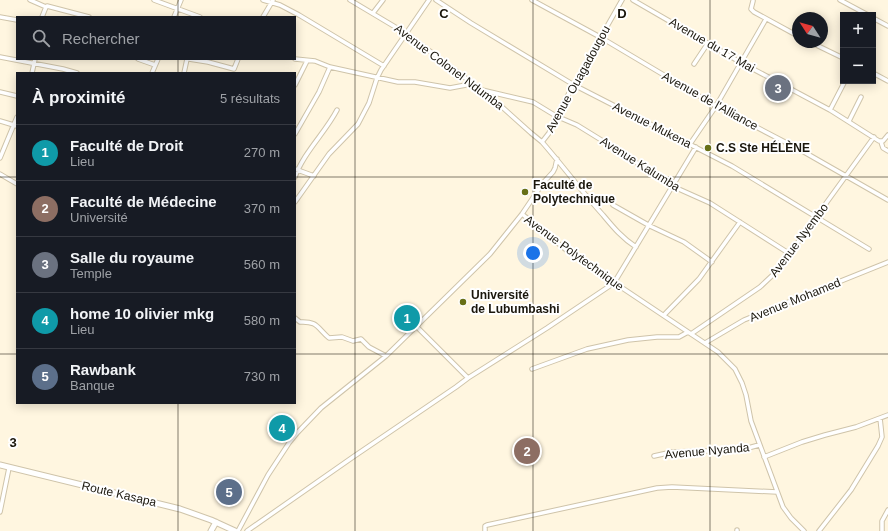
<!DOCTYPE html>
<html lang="fr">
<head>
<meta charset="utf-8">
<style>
  :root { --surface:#171b24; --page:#20242c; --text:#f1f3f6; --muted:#9ea1a6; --line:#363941; --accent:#8c9099 }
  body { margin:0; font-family:Arial,sans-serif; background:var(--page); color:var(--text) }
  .controls { position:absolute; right:12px; top:12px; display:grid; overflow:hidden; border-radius:0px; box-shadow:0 2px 10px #0003 }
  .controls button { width:36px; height:36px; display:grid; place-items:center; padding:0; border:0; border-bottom:1px solid var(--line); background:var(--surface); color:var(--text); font:20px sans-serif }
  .compass { position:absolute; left:792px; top:12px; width:36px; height:36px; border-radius:50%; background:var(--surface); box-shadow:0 2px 10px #0003; rotate:306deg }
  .you { position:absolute; left:533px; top:253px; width:14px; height:14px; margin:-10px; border:3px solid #fff; border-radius:50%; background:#1a73e8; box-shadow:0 0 0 6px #1a73e833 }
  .badge { display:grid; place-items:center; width:26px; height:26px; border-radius:50%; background:var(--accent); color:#fff; font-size:13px; font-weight:700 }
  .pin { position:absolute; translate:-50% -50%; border:2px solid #fff; box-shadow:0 1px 4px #0006 }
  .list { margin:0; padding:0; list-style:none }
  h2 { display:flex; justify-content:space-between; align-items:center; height:52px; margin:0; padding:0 16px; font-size:17px }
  h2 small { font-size:13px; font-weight:400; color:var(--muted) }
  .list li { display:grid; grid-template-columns:26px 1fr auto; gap:12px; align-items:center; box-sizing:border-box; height:56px; padding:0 16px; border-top:1px solid var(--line) }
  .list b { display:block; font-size:15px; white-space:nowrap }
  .list p { margin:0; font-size:13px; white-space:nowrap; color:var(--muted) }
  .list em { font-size:13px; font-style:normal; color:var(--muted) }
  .icon { flex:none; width:22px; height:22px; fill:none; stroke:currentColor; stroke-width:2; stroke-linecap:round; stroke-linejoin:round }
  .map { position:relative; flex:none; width:888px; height:531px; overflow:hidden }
  .search { position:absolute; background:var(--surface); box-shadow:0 2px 10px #0003; left:16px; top:16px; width:280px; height:44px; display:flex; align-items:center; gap:10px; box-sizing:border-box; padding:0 14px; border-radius:0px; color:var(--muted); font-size:15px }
  .panel { position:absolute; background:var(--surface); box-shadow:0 2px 10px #0003; left:16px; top:72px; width:280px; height:332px; border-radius:0px }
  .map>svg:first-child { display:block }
</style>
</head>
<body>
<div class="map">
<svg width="888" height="531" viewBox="0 0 888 531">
  <rect width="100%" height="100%" fill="#fff6e0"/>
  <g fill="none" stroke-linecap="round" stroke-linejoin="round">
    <g stroke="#cfc4aa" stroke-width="5.5">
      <path id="street" d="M30,0L46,7L47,6L89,17
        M154,0L200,17
        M263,0L280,5L299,15L384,66
        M350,0L407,34L492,98L531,133L542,142
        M436,0L471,23L574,85L732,166L869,249
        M532,0L600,37L716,106L804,152L888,200
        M622,0L556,116L549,133L542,142C563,166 582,192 603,215C613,227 622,238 636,247
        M633,0L740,62L830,110L879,141H883L888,135
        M840,0L868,15
        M753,1L751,9L754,12L798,36
        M373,13L383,0
        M0,17L17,20
        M42,17L46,7
        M174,17L181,0
        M263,17L273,0
        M873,18L888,26
        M810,42L843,58
        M0,57L63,69L77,73
        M138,59L155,65
        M189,59L208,62L234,69L238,59
        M295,59L315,61L330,67L398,82H415L450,88L466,85L473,83
        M694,64L708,43
        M32,73L35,59
        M152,73L158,59
        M184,73L187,59
        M873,73L888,81
        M295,85L307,61
        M482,90L533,102L556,116L577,125L611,146L672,186L710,203L790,254
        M0,92L17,96
        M830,110L845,81
        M0,121L17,126
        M849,121L861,97
        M295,134L319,92L330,67
        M881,142L883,148L888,151
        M690,144L716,106L766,19
        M0,158L17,117
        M295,169L314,176
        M0,174L17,184
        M295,177C304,152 325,133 337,110
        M295,202L329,154L358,124L369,103L377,78L381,70L429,0
        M613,205L650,226L684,242L712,262
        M522,214L570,253L718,352L735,369L742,383L746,395L751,421L783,507L791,518L804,531
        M664,315L699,279L740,222
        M295,318L300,322C318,321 317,328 329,338L342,337L353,341L361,339L369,347L386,356
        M417,327L468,378
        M691,334L760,287L777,271L874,137
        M705,343L744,320L888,262
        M532,369L587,349L628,340L657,337H679L688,332
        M654,456L672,452L741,450L759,445
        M764,457L802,442L825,435L856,427L888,415
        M0,512L9,468
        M238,531L268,475L289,443L298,432L321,408L386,356L490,254L522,214L543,183L553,172L555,168L557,159
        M247,531L353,457L456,387L468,378L547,328L614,283L696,147
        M485,531V526L487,525L657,488L672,487L777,492
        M737,531V530
        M819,531L851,490L878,446L882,437L880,418
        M882,531V521L888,510"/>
    </g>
    <g stroke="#cfc4aa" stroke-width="7">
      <path id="secondary" d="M0,465L180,509L211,520L235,531
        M211,531L216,522"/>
    </g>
    <use href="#street" stroke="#fff" stroke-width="3.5"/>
    <use href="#secondary" stroke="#fff" stroke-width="5"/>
  </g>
  <path fill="none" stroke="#1a160c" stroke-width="1" stroke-opacity="0.55" d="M178,0V17M355,0V531M533,0V531M710,0V531M178,59V73M0,177H17M295,177H888M0,354H17M295,354H888M178,403V531"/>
  <g fill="#676f16" stroke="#fff" stroke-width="1.5">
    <circle cx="708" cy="148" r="4"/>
    <circle cx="525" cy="192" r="4"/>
    <circle cx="463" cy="302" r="4"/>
  </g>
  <g text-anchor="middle" stroke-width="4" stroke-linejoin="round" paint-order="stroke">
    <g font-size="12" fill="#1a160c" stroke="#fff">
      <text transform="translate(712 45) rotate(30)" y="4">Avenue du 17 Mai</text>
      <text transform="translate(449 67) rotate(37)" y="4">Avenue Colonel Ndumba</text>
      <text transform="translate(578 79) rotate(-61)" y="4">Avenue Ouagadougou</text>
      <text transform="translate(710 101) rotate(29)" y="4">Avenue de l'Alliance</text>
      <text transform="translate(652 125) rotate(27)" y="4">Avenue Mukena</text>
      <text transform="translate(640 164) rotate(32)" y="4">Avenue Kalumba</text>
      <text transform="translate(799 240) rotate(-53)" y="4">Avenue Nyembo</text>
      <text transform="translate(574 253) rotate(36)" y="4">Avenue Polytechnique</text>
      <text transform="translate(795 300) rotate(-22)" y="4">Avenue Mohamed</text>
      <text transform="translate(707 451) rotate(-5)" y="4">Avenue Nyanda</text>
      <text transform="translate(119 494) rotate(13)" y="4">Route Kasapa</text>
    </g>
    <g font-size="12" font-weight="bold" fill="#1a160c" stroke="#fff" text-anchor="start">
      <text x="716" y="152">C.S Ste HÉLÈNE</text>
      <text x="533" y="189">Faculté de<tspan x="533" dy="14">Polytechnique</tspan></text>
      <text x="471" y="299">Université<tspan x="471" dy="14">de Lubumbashi</tspan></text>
    </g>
  </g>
  <g font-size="13" text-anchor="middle" font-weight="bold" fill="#1a160c" stroke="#fff" stroke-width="4" stroke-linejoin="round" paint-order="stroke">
    <text x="444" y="18">C</text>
    <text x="622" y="18">D</text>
    <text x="13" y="447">3</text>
  </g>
</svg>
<div class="controls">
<button>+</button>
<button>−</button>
</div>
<svg class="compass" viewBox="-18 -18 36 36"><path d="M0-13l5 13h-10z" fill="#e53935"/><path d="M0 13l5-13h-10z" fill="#9ea1a6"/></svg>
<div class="you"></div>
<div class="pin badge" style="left:407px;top:318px;background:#0f9aa8">1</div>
<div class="pin badge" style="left:527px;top:451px;background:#8d6e63">2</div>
<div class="pin badge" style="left:778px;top:88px;background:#6b7280">3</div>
<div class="pin badge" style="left:282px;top:428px;background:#0f9aa8">4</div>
<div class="pin badge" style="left:229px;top:492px;background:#5c6f8a">5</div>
<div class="search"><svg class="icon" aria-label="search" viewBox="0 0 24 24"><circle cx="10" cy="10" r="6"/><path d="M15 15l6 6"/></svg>Rechercher</div>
<section class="panel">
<h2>À proximité<small>5 résultats</small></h2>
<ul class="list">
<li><span class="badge" style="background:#0f9aa8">1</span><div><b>Faculté de Droit</b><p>Lieu</p></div><em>270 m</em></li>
<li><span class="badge" style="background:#8d6e63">2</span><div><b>Faculté de Médecine</b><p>Université</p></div><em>370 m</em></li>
<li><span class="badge" style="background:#6b7280">3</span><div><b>Salle du royaume</b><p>Temple</p></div><em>560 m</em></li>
<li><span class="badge" style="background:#0f9aa8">4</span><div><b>home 10 olivier mkg</b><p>Lieu</p></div><em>580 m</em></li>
<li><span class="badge" style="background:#5c6f8a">5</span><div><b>Rawbank</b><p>Banque</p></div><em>730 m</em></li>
</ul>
</section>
</div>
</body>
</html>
